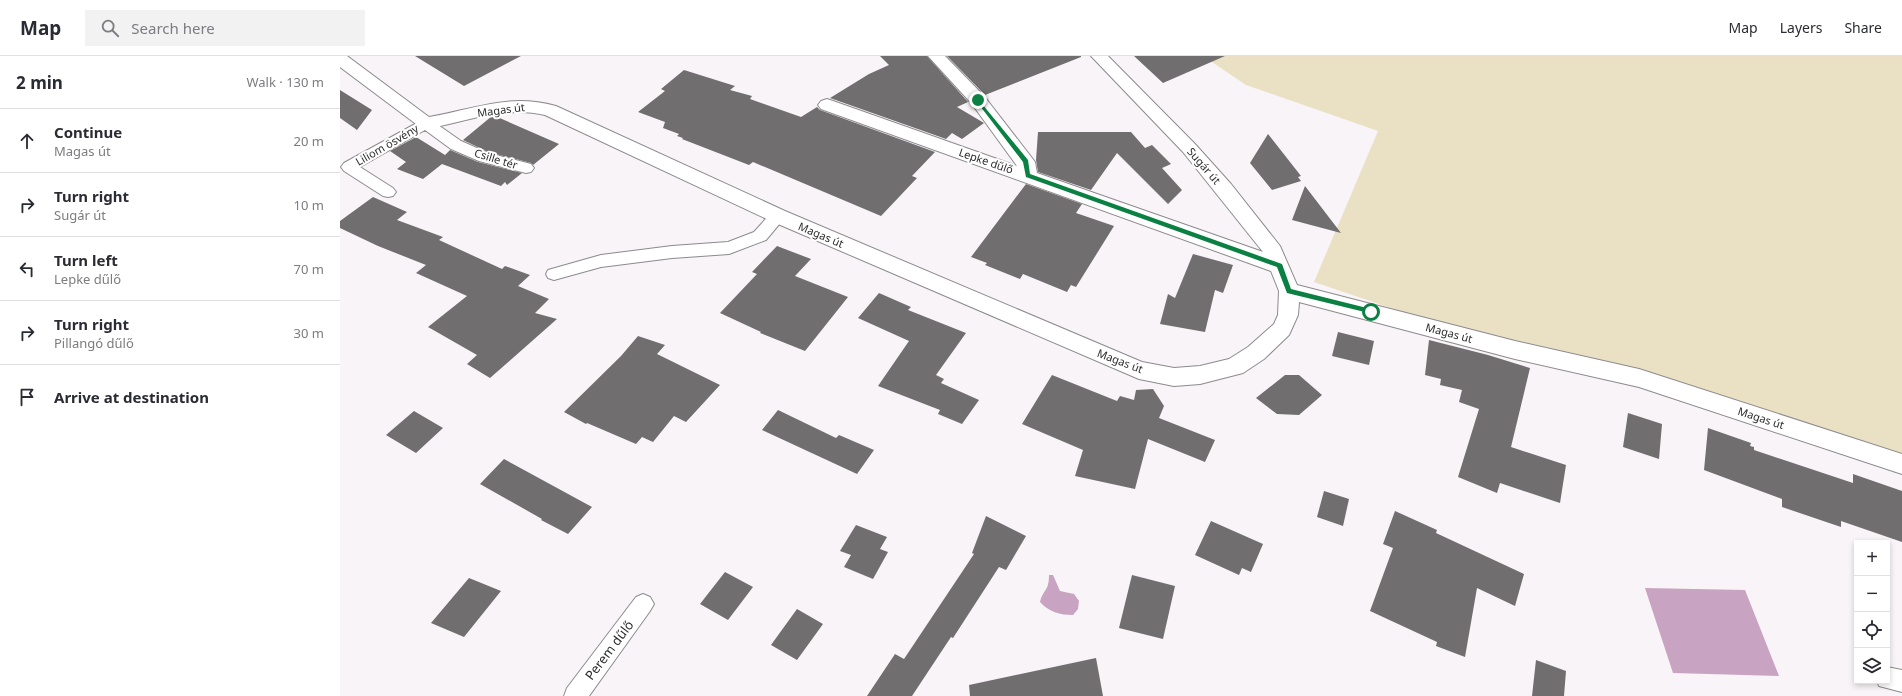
<!DOCTYPE html>
<html lang="en">
<head>
<meta charset="utf-8">
<style>
  :root { --surface:#fff; --page:#f2f2f3; --text:#2b2b33; --muted:#7c7c81; --line:#e1e1e2 }
  body { margin:0; font-family:"Noto Sans",sans-serif; background:var(--page); color:var(--text) }
  .controls { position:absolute; right:12px; bottom:12px; display:grid; overflow:hidden; border-radius:0px; box-shadow:0 2px 6px #0003 }
  .controls button { width:36px; height:36px; display:grid; place-items:center; padding:0; border:0; border-bottom:1px solid var(--line); background:var(--surface); color:var(--text); font:20px sans-serif }
  .stop { position:absolute; width:12px; height:12px; margin:-9px; border:3px solid #0b8043; border-radius:50%; background:#fff }
  .stop.end { background:#0b8043; border-color:#fff; box-shadow:0 1px 4px #0008 }
  .list { margin:0; padding:0; list-style:none }
  h2 { display:flex; justify-content:space-between; align-items:center; height:52px; margin:0; padding:0 16px; font-size:17px }
  h2 small { font-size:13px; font-weight:400; color:var(--muted) }
  .list li { display:grid; grid-template-columns:26px 1fr auto; gap:12px; align-items:center; box-sizing:border-box; height:64px; padding:0 16px; border-top:1px solid var(--line) }
  .list b { display:block; font-size:15px; white-space:nowrap }
  .list p { margin:0; font-size:13px; white-space:nowrap; color:var(--muted) }
  .list em { font-size:13px; font-style:normal; color:var(--muted) }
  .icon { flex:none; width:22px; height:22px; fill:none; stroke:currentColor; stroke-width:2; stroke-linecap:round; stroke-linejoin:round }
  .map { position:relative; flex:none; width:1562px; height:640px; overflow:hidden }
  header { display:flex; align-items:center; gap:24px; box-sizing:border-box; height:56px; padding:0 20px; background:var(--surface); border-bottom:1px solid var(--line) }
  header strong { font-size:19px }
  nav { display:flex; gap:22px; margin-inline-start:auto; font-size:14px }
  .search { width:280px; height:36px; background:var(--page); display:flex; align-items:center; gap:10px; box-sizing:border-box; padding:0 14px; border-radius:0px; color:var(--muted); font-size:15px }
  main { display:flex }
  aside { flex:1; background:var(--surface) }
  .map>svg:first-child { display:block }
</style>
</head>
<body>
<header>
<strong>Map</strong>
<div class="search"><svg class="icon" aria-label="search" viewBox="0 0 24 24"><circle cx="10" cy="10" r="6"/><path d="M15 15l6 6"/></svg>Search here</div>
<nav><a>Map</a><a>Layers</a><a>Share</a></nav>
</header>
<main>
<aside>
<h2>2 min<small>Walk · 130 m</small></h2>
<ul class="list">
<li><svg class="icon" aria-label="ahead" viewBox="0 0 24 24"><path d="M12 20V5M6 11l6-6 6 6"/></svg><div><b>Continue</b><p>Magas út</p></div><em>20 m</em></li>
<li><svg class="icon" aria-label="right" viewBox="0 0 24 24"><path d="M7 20v-9h11M14 6l5 5-5 5"/></svg><div><b>Turn right</b><p>Sugár út</p></div><em>10 m</em></li>
<li><svg class="icon" aria-label="left" viewBox="0 0 24 24"><path d="M17 20v-9H6M10 6l-5 5 5 5"/></svg><div><b>Turn left</b><p>Lepke dűlő</p></div><em>70 m</em></li>
<li><svg class="icon" aria-label="right" viewBox="0 0 24 24"><path d="M7 20v-9h11M14 6l5 5-5 5"/></svg><div><b>Turn right</b><p>Pillangó dűlő</p></div><em>30 m</em></li>
<li><svg class="icon" aria-label="arrive" viewBox="0 0 24 24"><path d="M6 21V4h12l-3 4 3 4H6"/></svg><div><b>Arrive at destination</b></div></li>
</ul>
</aside>
<div class="map">
<svg width="1562" height="640" viewBox="0 0 1562 640">
  <rect width="100%" height="100%" fill="#f8f4f7"/>
  <path fill="#eae1c5" d="M863,0H1562V408L1175,294L974,226L1038,75L906,29Z"/>
  <path fill="#c8a3c2" d="M709,519H713L720,535L734,538L739,545L738,553L733,559C720,559 709,556 700,546C703,533 709,536 709,519Z
    M1305,532L1405,534L1439,620L1333,617Z"/>
  <path fill="#716e70" d="M75,0H181L124,30Z
    M540,0H587L628,46L617,51L644,67L622,83L612,77L606,83L490,42L529,18L549,9Z
    M607,0H741V1L645,39Z
    M794,0H885L823,27Z
    M344,14L395,30L390,34L412,40L410,43L461,61L477,51L480,54L595,96L572,120L577,122L541,160L413,106L409,109L342,83L343,82L337,80L339,78L323,72L325,66L298,56L325,35L321,33Z
    M0,34L32,54L17,74L0,62Z
    M152,60H155L219,88L193,109L191,107L148,96L123,84Z
    M698,76H791L805,92L812,89L831,108L822,112L842,134L828,148L777,97L751,134L698,116L696,104Z
    M928,78L961,120L958,121L961,125L932,134L910,107Z
    M76,81L105,99L110,94L138,106L182,117L167,129L165,126L161,130L102,108L83,123L57,113L66,106L50,95Z
    M686,128L742,148L736,157L774,170L736,231L731,229L727,236L683,218L680,223L645,209L647,207L631,201Z
    M965,130L1001,177L952,164Z
    M33,141L67,156L57,164L103,181L99,184L162,213L165,210L190,219L178,230L209,243L195,257L217,263L150,322L127,308L137,299L88,271L127,240L76,217L86,209L38,190L0,172V165Z
    M437,190L471,203L455,220L508,241L465,295L420,277L421,276L380,257L417,218L412,216Z
    M853,198L893,209L883,237L875,234L865,276L820,268L828,238L835,242Z
    M539,237L571,251L568,254L626,277L596,319L604,323L601,327L639,344L622,368L598,358L600,354L538,330L569,285L518,262Z
    M998,276L1034,285L1029,309L992,300Z
    M298,280L325,289L317,298L380,329L346,366L334,360L313,386L302,381L296,388L247,367L246,368L224,356L281,300Z
    M1089,284L1148,299L1190,312L1171,391L1226,409L1220,447L1160,427L1157,437L1118,421L1139,353L1119,346L1122,334L1100,329L1101,323L1085,319Z
    M712,319L777,345L780,340L794,344L796,334L813,333L824,350L819,362L875,384L865,406L808,383L795,433L735,420L743,394L682,368Z
    M945,319H959L982,339L959,359L937,358L916,342Z
    M438,354L496,382L499,379L534,394L517,418L422,374Z
    M74,355L103,372L76,397L46,379Z
    M1288,357L1322,368L1319,403L1283,391Z
    M1368,372L1411,387L1410,390L1414,391V394L1513,427V418L1562,435V486L1501,465V471L1442,451V443L1364,414Z
    M164,403L252,451L228,478L201,464L202,463L140,428Z
    M984,435L1009,443L1003,470L977,461Z
    M1055,455L1097,474L1096,477L1184,518L1175,550L1137,532L1125,601L1096,590L1097,586L1030,555L1053,492L1043,488Z
    M646,460L686,480L666,514L659,511L613,582L611,581L572,640H527L555,598L564,603L634,498L632,497Z
    M871,465L923,488L911,516L902,512L899,519L855,499Z
    M516,469L547,481L540,493L548,496L533,523L504,511L511,499L500,495Z
    M385,516L413,531L388,564L360,548Z
    M792,519L835,530L823,583L779,572Z
    M129,522L161,535L124,581L91,567Z
    M457,553L483,568L457,604L431,589Z
    M756,602L763,640H630L629,629Z
    M1196,604L1226,615L1224,640H1192Z"/>
  <g fill="none" stroke-linecap="round" stroke-linejoin="round">
    <g stroke="#8d8a8d" stroke-width="2">
      <path id="service" d="M86,62L91,64L121,85L148,97L191,108L194,112L191,116L186,117L139,105L111,93L85,74L20,111L53,132L56,136L53,140L48,141L43,140L4,115L1,111L4,107Z
        M438,154L444,156L446,160L426,184L389,198L332,202L261,211L214,224L208,222L206,218L208,214L261,199L332,190L388,186L414,176L432,156Z
        M303,538L310,541L314,548L310,555L249,640H224L227,632L296,541Z
        M1547,611L1562,614V636L1539,630L1537,625H1547Z"/>
    </g>
    <g stroke="#8d8a8d" stroke-width="2">
      <path id="minor" d="M0,0H7L89,61C135,53 169,37 216,50L445,155L802,306L834,312L860,310L889,303L908,291L934,268L938,259L939,235L931,215L481,53L478,49L481,45L487,43L493,45L677,110L632,48L588,0H605L644,40L692,102L695,106L697,117L923,196L843,96L751,0H768L855,88L891,128L940,190L957,229L1175,285L1299,313L1562,398V418L1299,331L1175,303L959,246L958,259L949,279L924,303L903,317L860,328L834,330L799,323L431,165L205,59C165,49 125,66 86,73L80,71L0,11Z"/>
    </g>
    <use href="#service" fill="#fff" fill-rule="evenodd"/>
    <use href="#minor" fill="#fff" fill-rule="evenodd"/>
  </g>
  <path fill="#0b8043" d="M638,43L688,104L690,118L942,208L951,233L1031,253L1033,254V258L947,237L937,211L686,121L683,106L637,46Z"/>
  <g text-anchor="middle" stroke-width="4" stroke-linejoin="round" paint-order="stroke">
    <g font-size="11" fill="#2c2b2c" stroke="#fff">
      <text transform="translate(161 54) rotate(-7)" y="4">Magas út</text>
      <text transform="translate(47 89) rotate(-30)" y="4">Liliom ösvény</text>
      <text transform="translate(156 103) rotate(17)" y="4">Csille tér</text>
      <text transform="translate(646 105) rotate(19)" y="4">Lepke dűlő</text>
      <text transform="translate(864 110) rotate(49)" y="4">Sugár út</text>
      <text transform="translate(481 179) rotate(23)" y="4">Magas út</text>
      <text transform="translate(1109 277) rotate(15)" y="4">Magas út</text>
      <text transform="translate(780 305) rotate(21)" y="4">Magas út</text>
      <text transform="translate(1421 362) rotate(18)" y="4">Magas út</text>
    </g>
    <g font-size="13" fill="#2c2b2c" stroke="#fff">
      <text transform="translate(269 594) rotate(-53)" y="5">Perem dűlő</text>
    </g>
  </g>
</svg>
<div class="controls">
<button>+</button>
<button>−</button>
<button><svg class="icon" aria-label="locate" viewBox="0 0 24 24"><circle cx="12" cy="12" r="6"/><path d="M12 2v4M12 18v4M2 12h4M18 12h4"/></svg></button>
<button><svg class="icon" aria-label="layers" viewBox="0 0 24 24"><path d="M12 4l9 5-9 5-9-5zM3 14l9 5 9-5"/></svg></button>
</div>
<div class="stop" style="left:1031px;top:256px"></div>
<div class="stop end" style="left:638px;top:44px"></div>
</div>
</main>
</body>
</html>
